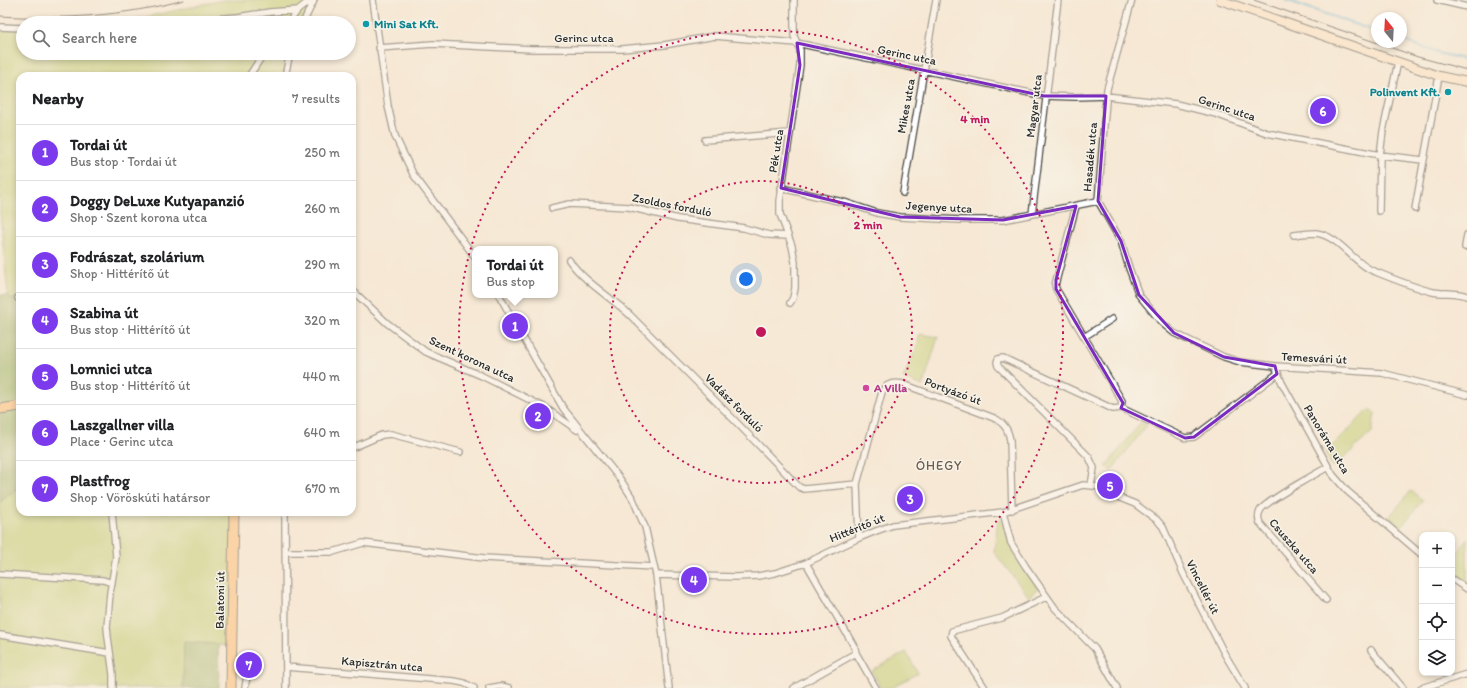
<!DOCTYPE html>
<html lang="en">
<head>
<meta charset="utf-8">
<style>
  :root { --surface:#fff; --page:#f2f2f2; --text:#202124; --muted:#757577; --line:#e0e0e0; --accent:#7c3aed }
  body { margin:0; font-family:Itim,sans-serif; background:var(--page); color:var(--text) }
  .controls { position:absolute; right:12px; bottom:12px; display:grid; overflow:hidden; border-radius:8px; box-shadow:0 2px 6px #0003 }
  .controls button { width:36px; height:36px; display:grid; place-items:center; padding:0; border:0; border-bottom:1px solid var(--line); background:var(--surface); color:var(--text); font:20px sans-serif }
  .compass { position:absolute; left:1371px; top:12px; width:36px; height:36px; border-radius:50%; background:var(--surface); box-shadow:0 2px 6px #0003; rotate:342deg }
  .you { position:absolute; left:746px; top:279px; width:14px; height:14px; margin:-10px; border:3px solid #fff; border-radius:50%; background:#1a73e8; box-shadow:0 0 0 6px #1a73e833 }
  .badge { display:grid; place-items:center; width:26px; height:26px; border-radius:50%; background:var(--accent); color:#fff; font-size:13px; font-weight:700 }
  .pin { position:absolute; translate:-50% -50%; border:2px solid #fff; box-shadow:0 1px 4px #0006 }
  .popup { position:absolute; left:472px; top:246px; width:86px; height:52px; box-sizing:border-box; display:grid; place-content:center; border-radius:8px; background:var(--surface); filter:drop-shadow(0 1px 3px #0005); font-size:13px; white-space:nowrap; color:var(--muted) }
  .popup b { font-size:15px; color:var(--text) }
  .popup::after { content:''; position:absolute; left:50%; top:100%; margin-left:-8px; border:8px solid transparent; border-top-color:var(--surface) }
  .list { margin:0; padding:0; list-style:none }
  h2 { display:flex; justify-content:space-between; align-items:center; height:52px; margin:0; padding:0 16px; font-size:17px }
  h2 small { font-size:13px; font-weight:400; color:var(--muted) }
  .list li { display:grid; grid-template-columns:26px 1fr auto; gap:12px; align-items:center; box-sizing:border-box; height:56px; padding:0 16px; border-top:1px solid var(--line) }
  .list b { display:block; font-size:15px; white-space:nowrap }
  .list p { margin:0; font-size:13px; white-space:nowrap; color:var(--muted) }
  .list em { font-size:13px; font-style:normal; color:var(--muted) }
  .icon { flex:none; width:22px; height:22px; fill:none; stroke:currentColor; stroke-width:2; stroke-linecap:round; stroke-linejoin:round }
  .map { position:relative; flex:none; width:1467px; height:688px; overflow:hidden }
  .search { position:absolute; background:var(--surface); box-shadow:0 2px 6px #0003; left:16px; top:16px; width:340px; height:44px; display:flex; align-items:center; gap:10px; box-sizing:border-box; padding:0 14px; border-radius:22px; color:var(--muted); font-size:15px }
  .panel { position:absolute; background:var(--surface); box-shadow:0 2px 6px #0003; left:16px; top:72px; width:340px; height:444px; border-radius:12px }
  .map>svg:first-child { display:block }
</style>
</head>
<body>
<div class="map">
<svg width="1467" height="688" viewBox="0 0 1467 688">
  <rect width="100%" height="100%" fill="#f7f3e8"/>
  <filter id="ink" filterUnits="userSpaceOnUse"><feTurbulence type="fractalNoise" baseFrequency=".025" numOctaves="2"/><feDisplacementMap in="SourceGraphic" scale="8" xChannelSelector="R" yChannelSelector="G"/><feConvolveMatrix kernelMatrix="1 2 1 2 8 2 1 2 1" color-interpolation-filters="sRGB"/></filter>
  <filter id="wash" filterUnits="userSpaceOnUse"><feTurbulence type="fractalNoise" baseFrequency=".012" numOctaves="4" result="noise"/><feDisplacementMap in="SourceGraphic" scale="16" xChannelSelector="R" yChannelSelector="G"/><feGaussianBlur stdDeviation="0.9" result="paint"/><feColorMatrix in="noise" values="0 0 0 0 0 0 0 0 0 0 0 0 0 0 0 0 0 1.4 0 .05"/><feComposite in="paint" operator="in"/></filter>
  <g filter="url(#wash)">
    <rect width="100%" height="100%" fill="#f6e8d4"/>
    <path fill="#bece70" stroke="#747c4e" d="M223,0H314L303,23H77L132,20Z
      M23,25V53H290L285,76H20V299H11L8,295L0,213V26Z
      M919,334L938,337L923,386L903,378L918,345Z
      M1368,410L1375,413L1372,432L1333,468L1325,453Z
      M1141,422L1147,425L1111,471L1106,466Z
      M20,486V512H234L231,646L184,642L183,688H0V502Z
      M1411,491L1423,500L1401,527L1389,517Z
      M998,520H1002C1009,547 1022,565 1038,588L1029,597L994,552Z
      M1467,538V583L1452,571V563Z
      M906,652L918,673L892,688H881L872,671Z"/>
    <path fill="#96b162" stroke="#606e46" d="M0,295H8L11,299H20V486L0,502Z
      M184,642L218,644L219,688H183Z"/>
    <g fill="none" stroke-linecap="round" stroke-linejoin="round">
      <path stroke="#5ab0d6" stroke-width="2" d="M1286,0L1377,32
        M1401,40L1438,53L1467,60"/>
    </g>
  </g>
  <g filter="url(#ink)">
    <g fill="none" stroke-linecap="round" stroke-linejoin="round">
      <g stroke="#494744" stroke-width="8">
        <path id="street" d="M373,0L388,106L395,136L413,174L475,257
          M1132,0L1107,89L1098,201L1121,241L1129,268L1139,295L1162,323L1174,333L1224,357L1240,362L1275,366
          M1437,0L1467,7
          M146,23L181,22L237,17L270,12L298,10L308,2L313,3
          M288,23L298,10
          M303,23L314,0
          M0,27L23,28
          M379,48L433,44L532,49H622L664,45L715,36L737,38L797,43L1044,96L1075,97L1106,96L1176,104L1216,114L1267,133L1380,155L1423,160
          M249,76L264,53
          M285,76L290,53
          M705,140L790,133
          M781,188L847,203L877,213L900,217L960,220H1003L1098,201
          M903,193L936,0
          M1076,206L1055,285L1056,289L1122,401L1121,408
          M552,208L570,204L629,207L678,219L744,228L769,235L788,236
          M1415,209L1439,76
          M1379,211L1380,155L1383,131L1398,62
          M1032,214L1058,0
          M1294,235C1301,234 1309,233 1316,233C1339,236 1352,261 1371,270C1391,278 1412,287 1433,292C1444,294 1456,292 1467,296
          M1465,247L1467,235
          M569,260C584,282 611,297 630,315C687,372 744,429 799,487L804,489L857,484
          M352,290L387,323L426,352L482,376L544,407L577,430
          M499,295L563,408L620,479L633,499L641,518L645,527L656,575L669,688
          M18,298H20
          M790,303L793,298L795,288V262L792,246L780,214V201L800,65V50L794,36V0
          M1084,337L1112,319
          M1121,408L1185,438L1194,437L1277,374
          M352,448L382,435L391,434L460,452
          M1091,485L1094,468L1089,457L998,366L997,362L998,359L1003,358L1113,409L1121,408
          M112,512L116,557L110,593L107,627L108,637L113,674V688
          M285,512L286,688
          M1003,512L1011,543L1026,567L1055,608L1095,649L1117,688
          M859,538L857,484L882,392C886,383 894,382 903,384L994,418C1004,423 1008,429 1010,440L1012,510
          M286,552H333L363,543L484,558L654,567
          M1422,555L1347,491L1333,475L1282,383L1275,366L1382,373L1467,395
          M806,563L855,648L856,653
          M0,574L103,580L112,583
          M656,575L736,577L758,576L775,573L806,563L859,538L876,531L893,525L1003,512L1083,485L1102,487L1120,498L1135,504L1157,520L1163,527L1183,573L1224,653L1245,688
          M1452,579L1467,589
          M1326,600L1260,523C1258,519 1258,515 1260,511C1263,503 1317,473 1328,467
          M0,635L110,653
          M1371,650L1403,688
          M286,667L454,681L464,683L474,688
          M245,688L248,670
          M489,688L501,686L509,688
          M794,688L856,653L876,688
          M985,688L951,636L952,631L1002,618L1046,597
          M1421,688L1467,674"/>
      </g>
      <g stroke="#494744" stroke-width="10">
        <path id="secondary" d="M1220,0L1439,76L1467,82"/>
      </g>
      <g stroke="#494744" stroke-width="11">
        <path id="primary" d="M0,409L20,406
          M231,688L234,512"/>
      </g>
      <use href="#street" stroke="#fff" stroke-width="5.5"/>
      <use href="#secondary" stroke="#ffe4c6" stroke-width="8"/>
      <use href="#primary" stroke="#febb71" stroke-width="9"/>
      <path stroke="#2b2b2b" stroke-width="1" d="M1254,0L1418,57L1467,70
        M0,16C61,20 124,16 184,0"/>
    </g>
  </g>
  <path d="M0 0H1467V688H0ZM797,43L1044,96H1106L1098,201L1121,241L1139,295L1174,333L1224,357L1275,366L1277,374L1194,437L1185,438L1121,408L1123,403L1056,289V280L1076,206L1003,220L900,217L781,188L800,65Z" fill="#f6e8d4" fill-opacity=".55" fill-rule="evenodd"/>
  <path fill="none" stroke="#7b2cbf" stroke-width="3" stroke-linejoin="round" d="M797,43L1044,96H1106L1098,201L1121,241L1139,295L1174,333L1224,357L1275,366L1277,374L1194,437L1185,438L1121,408L1123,403L1056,289V280L1076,206L1003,220L900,217L781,188L800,65Z"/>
  <g fill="none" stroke="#c2185b" stroke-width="2" stroke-dasharray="2 4">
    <circle cx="761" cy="332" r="151"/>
    <circle cx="761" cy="332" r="302"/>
  </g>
  <g fill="#0f9aa8" stroke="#f7f3e8" stroke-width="1.5">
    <circle cx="366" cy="24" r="4"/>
    <circle cx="1448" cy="92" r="4"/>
  </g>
  <circle fill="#d1479c" stroke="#f7f3e8" stroke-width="1.5" cx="866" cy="388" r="4"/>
  <g text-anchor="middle" stroke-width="3" stroke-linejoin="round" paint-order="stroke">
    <g font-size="12" font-weight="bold" fill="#0d838f" stroke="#f7f3e8" text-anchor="start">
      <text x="374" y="28">Mini Sat Kft.</text>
      <text x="1440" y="96" text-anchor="end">Polinvent Kft.</text>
    </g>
    <g font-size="12" fill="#2b2b2b" stroke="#f7f3e8">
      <text x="584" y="42">Gerinc utca</text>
      <text transform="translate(907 55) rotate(12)" y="4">Gerinc utca</text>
      <text transform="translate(906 106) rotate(-80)" y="4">Mikes utca</text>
      <text transform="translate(1034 106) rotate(-83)" y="4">Magyar utca</text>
      <text transform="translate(1227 108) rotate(18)" y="4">Gerinc utca</text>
      <text transform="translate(776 151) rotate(-81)" y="4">Pék utca</text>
      <text transform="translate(1090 157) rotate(-85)" y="4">Hasadék utca</text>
      <text transform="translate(672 205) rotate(11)" y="4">Zsoldos forduló</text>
      <text transform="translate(939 207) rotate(3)" y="4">Jegenye utca</text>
      <text transform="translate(1314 358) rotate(3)" y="4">Temesvári út</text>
      <text transform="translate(472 359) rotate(25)" y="4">Szent korona utca</text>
      <text transform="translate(953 391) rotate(20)" y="4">Portyázó út</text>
      <text transform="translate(734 403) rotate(45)" y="4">Vadász forduló</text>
      <text transform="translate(1327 439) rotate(59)" y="4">Panoráma utca</text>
      <text transform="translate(857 528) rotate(-22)" y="4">Hittérítő út</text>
      <text transform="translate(1294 546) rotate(49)" y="4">Csuszka utca</text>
      <text transform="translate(1203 587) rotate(63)" y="4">Vincellér út</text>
      <text transform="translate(220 600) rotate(-89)" y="4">Balatoni út</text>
      <text transform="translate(382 664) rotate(5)" y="4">Kapisztrán utca</text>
    </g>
    <g font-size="12" font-weight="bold" fill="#b23c85" stroke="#f7f3e8" text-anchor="start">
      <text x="874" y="392">A Villa</text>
    </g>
    <g font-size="13" letter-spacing="1" fill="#6f5c4e" stroke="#f7f3e8">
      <text x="939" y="470">ÓHEGY</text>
    </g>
  </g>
  <circle cx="761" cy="332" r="6" fill="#c2185b" stroke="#f7f3e8" stroke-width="2"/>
  <g font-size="12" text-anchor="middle" font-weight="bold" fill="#c2185b" stroke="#f7f3e8" stroke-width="3" stroke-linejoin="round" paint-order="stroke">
    <text x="975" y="123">4 min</text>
    <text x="868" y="229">2 min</text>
  </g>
</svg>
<div class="controls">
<button>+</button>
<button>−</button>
<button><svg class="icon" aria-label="locate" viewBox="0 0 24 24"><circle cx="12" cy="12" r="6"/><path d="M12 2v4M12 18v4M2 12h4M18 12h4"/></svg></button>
<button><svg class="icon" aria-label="layers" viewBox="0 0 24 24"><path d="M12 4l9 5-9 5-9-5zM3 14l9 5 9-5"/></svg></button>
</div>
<svg class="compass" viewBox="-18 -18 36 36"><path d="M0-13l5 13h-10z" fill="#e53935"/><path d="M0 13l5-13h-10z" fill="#757577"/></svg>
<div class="you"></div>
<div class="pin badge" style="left:515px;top:326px">1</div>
<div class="popup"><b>Tordai út</b>Bus stop</div>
<div class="pin badge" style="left:538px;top:416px">2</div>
<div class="pin badge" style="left:910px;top:499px">3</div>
<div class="pin badge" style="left:694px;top:580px">4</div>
<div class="pin badge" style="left:1110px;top:486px">5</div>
<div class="pin badge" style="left:1323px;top:111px">6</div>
<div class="pin badge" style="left:249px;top:665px">7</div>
<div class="search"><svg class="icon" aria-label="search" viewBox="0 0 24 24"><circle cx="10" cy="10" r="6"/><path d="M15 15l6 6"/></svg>Search here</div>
<section class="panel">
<h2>Nearby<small>7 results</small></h2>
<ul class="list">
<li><span class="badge">1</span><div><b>Tordai út</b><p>Bus stop · Tordai út</p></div><em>250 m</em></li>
<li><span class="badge">2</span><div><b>Doggy DeLuxe Kutyapanzió</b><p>Shop · Szent korona utca</p></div><em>260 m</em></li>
<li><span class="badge">3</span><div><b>Fodrászat, szolárium</b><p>Shop · Hittérítő út</p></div><em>290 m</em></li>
<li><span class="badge">4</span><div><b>Szabina út</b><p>Bus stop · Hittérítő út</p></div><em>320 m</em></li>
<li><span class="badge">5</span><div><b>Lomnici utca</b><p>Bus stop · Hittérítő út</p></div><em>440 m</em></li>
<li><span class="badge">6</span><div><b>Laszgallner villa</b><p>Place · Gerinc utca</p></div><em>640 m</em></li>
<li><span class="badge">7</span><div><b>Plastfrog</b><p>Shop · Vöröskúti határsor</p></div><em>670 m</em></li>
</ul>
</section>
</div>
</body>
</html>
